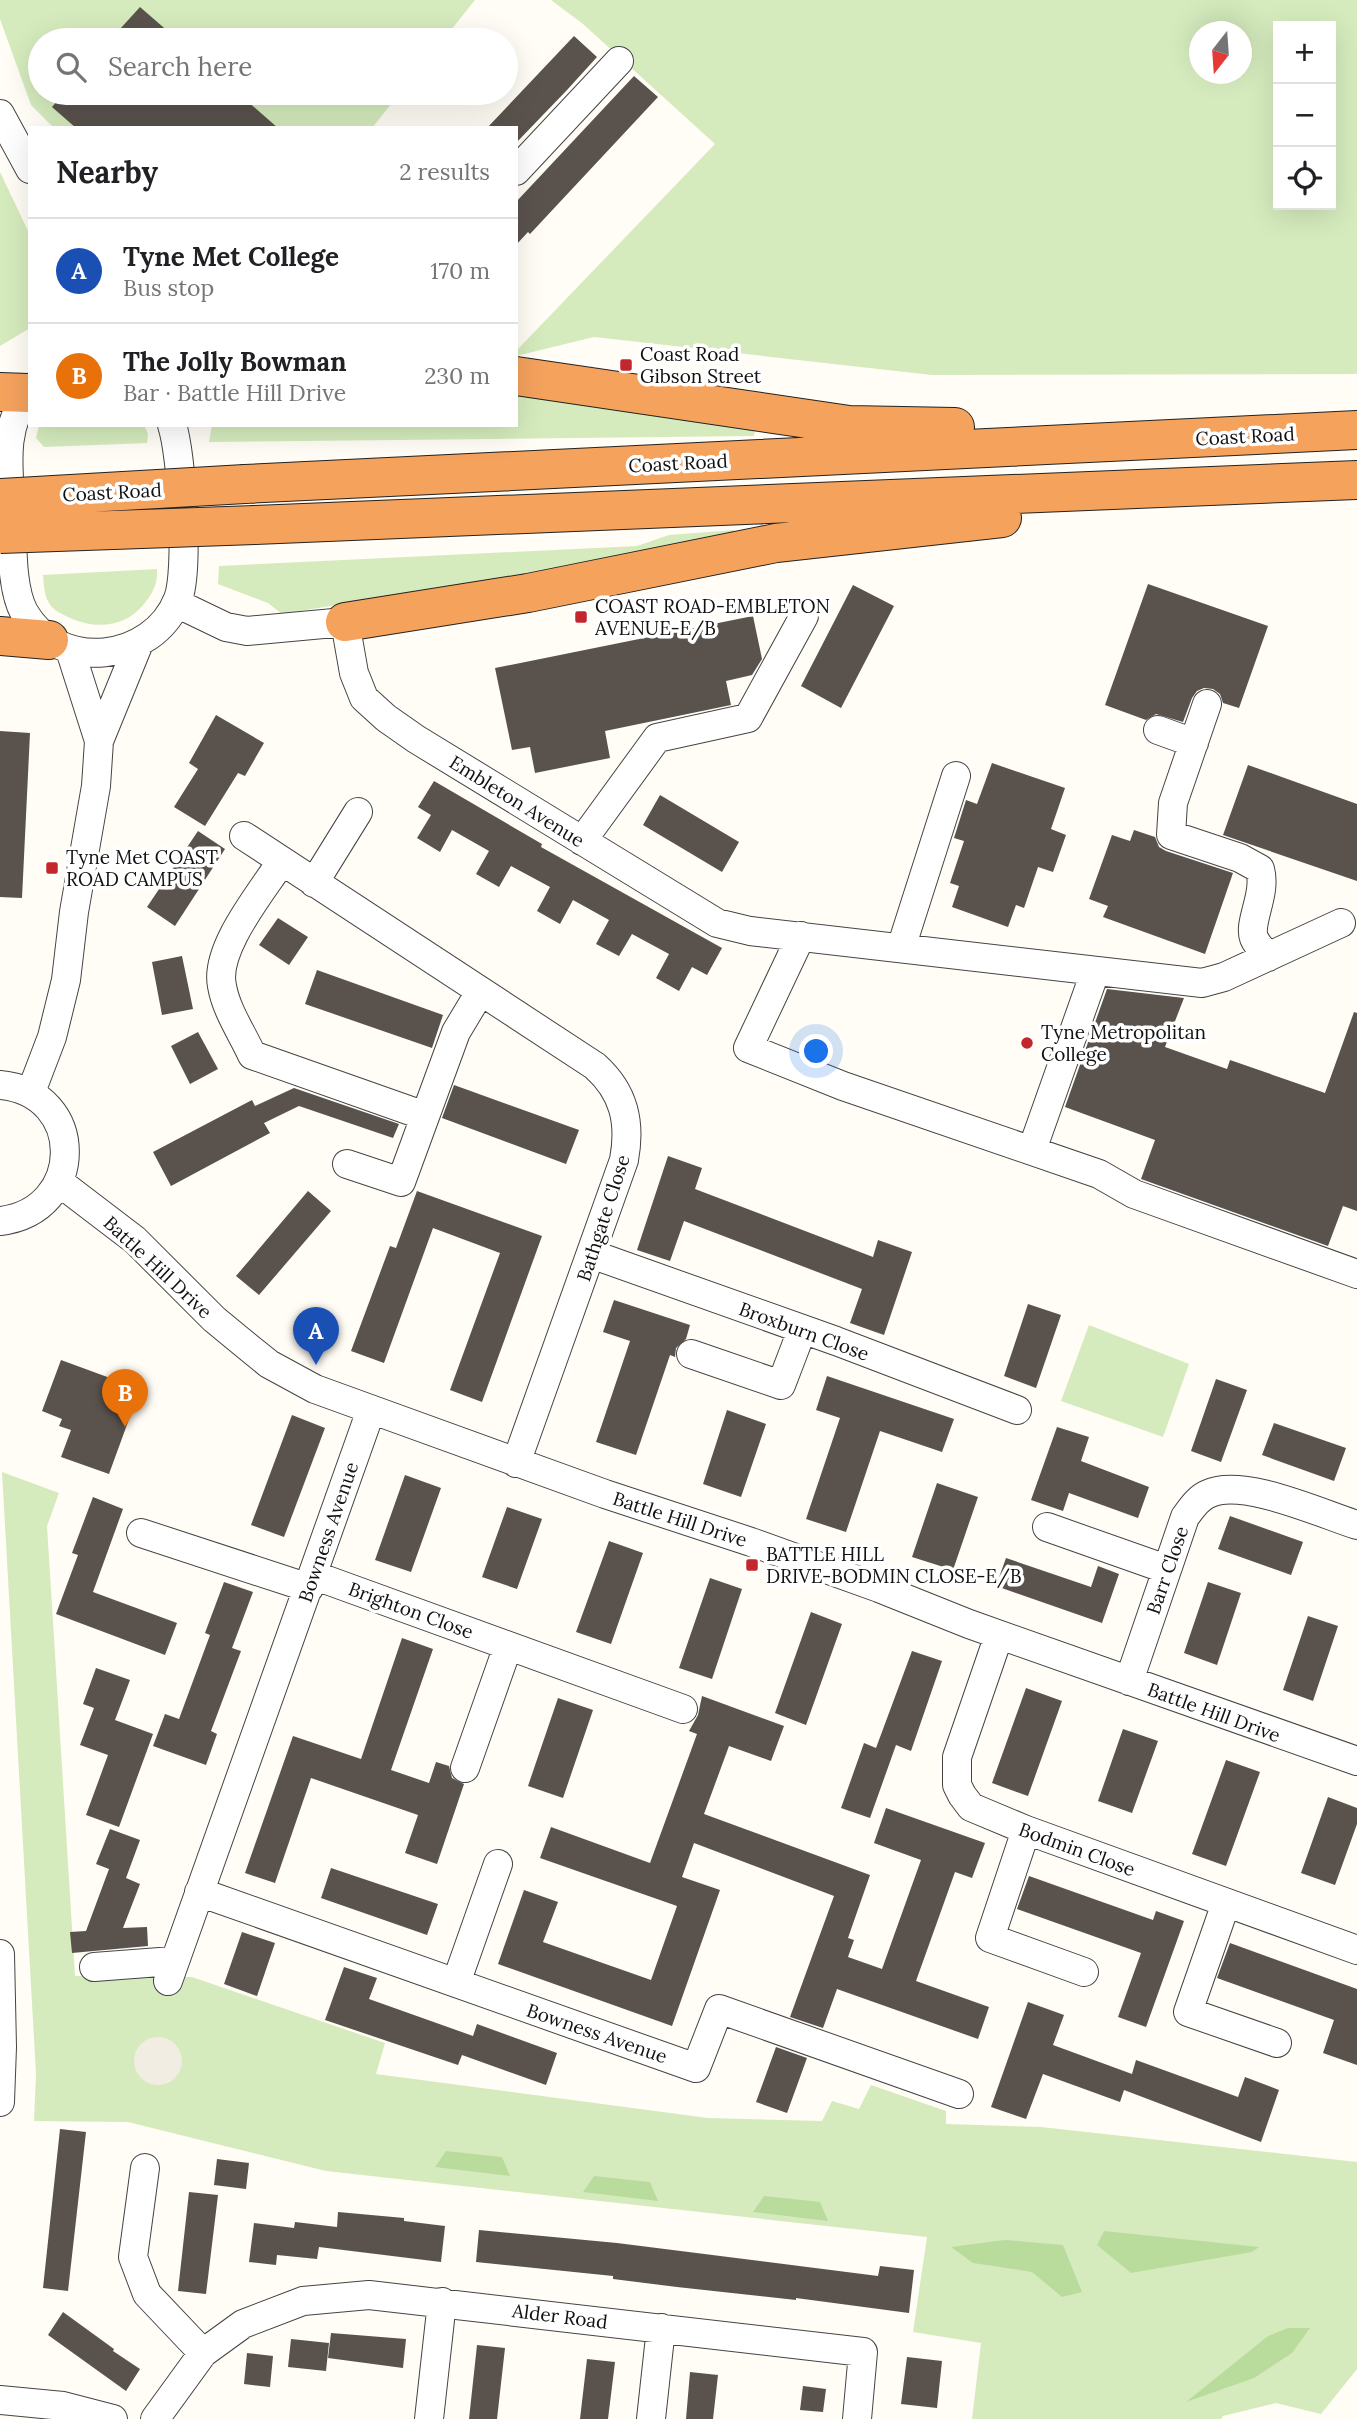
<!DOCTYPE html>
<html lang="en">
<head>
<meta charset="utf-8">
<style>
  :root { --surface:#fff; --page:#f2f2f2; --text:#202124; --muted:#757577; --line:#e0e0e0; --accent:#111827 }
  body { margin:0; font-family:Lora,serif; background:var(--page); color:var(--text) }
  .controls { position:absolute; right:21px; top:21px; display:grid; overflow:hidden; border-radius:0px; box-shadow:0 7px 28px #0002 }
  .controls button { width:63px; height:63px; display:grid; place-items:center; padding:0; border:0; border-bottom:2px solid var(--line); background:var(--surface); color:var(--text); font:35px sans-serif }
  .compass { position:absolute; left:1189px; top:21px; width:63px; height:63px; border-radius:50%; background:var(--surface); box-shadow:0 7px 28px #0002; rotate:197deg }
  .you { position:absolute; left:817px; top:1052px; width:24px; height:24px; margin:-18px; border:5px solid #fff; border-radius:50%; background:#1a73e8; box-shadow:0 0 0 10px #1a73e833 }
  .badge { display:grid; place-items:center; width:46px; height:46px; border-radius:50%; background:var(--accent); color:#fff; font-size:23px; font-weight:700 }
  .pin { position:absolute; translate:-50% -58px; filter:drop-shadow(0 2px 4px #0008) }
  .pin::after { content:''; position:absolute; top:37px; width:24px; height:21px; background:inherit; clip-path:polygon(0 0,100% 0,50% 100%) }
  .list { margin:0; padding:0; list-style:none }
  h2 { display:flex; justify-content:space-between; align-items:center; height:91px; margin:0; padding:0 28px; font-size:30px }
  h2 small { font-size:23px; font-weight:400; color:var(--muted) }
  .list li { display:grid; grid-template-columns:46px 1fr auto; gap:21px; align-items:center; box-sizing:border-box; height:105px; padding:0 28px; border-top:2px solid var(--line) }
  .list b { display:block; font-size:26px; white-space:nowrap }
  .list p { margin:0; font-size:23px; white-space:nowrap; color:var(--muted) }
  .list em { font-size:23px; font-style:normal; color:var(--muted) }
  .icon { flex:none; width:38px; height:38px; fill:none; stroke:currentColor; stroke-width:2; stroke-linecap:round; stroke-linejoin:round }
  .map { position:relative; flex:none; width:1357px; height:2419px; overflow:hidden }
  .search { position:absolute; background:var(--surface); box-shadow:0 7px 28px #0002; left:28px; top:28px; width:490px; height:77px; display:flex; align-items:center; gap:18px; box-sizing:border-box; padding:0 24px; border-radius:38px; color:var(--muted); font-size:26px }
  .panel { position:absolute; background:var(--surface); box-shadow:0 7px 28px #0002; left:28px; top:126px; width:490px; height:301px; border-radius:0px }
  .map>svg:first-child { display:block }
</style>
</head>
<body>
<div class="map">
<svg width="1357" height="2419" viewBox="0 0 1357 2419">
  <rect width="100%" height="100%" fill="#fffdf5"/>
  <path fill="#d5ebbd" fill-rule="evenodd" d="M0,0H475L443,40H40V93H400L372,128H54L31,105L0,19Z
    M551,0H1357V374L932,375L594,337L516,356V351L715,144L583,24ZM1278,26H1331V205H1278ZM1200,32H1242V74H1200Z
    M0,172L30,235V328L0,346Z
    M516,390L756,423L754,436L209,442L212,425H516Z
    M39,425H144L148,434L147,443L44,447L36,438Z
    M734,530L731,539L282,614L268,603L218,584L219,566L637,546L669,535Z
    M157,569C158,583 153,593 144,604C124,629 92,630 64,615C60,613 54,610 51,606C44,597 44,586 43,575Z
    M1089,1325L1189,1364L1163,1437L1061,1401Z
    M2,1472L59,1493L47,1526L75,1976L192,1977L385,2043L376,2074L708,2118L822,2121L832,2101L859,2109L871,2085L946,2111V2124L1041,2127L1357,2162V2369L1321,2414L1276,2403L1223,2416L1221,2419H972L981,2343L913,2332L927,2237L326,2171L128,2122L34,2121L36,2074Z"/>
  <path fill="#b9dc9c" d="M446,2151L502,2157L510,2176L435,2167Z
    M594,2176L650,2182L658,2201L583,2192Z
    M764,2196L820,2202L828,2221L753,2212Z
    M1104,2231L1259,2247L1252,2252L1131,2273L1097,2245Z
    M1005,2240L1063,2245L1082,2292L1062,2297L1032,2272L973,2263L951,2247Z
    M1288,2328H1310L1292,2353L1254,2378L1186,2402L1268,2336Z"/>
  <path fill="#f1ede2" d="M134 2061a24 24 0 1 1 48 0a24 24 0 1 1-48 0Z"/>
  <path fill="#5a524d" d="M140,7L178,40H110Z
    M574,36L597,57L567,90L516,143V128H487Z
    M634,76L658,97L530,234L528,232L516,245V202Z
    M64,93H238L278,128H76L52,107Z
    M1148,584L1268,626L1239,708L1223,703L1220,694L1213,689L1204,688L1197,691L1192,698L1183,722L1156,714L1146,720L1105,705Z
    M853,585L894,606L841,708L801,686Z
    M753,616L762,659L752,675L726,681L731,705L605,731L610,758L535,773L530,747L512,750L495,668Z
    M216,715L264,743L245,776L238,773L205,826L174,807L198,769L189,763Z
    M0,731L30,733L22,898L0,897Z
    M992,763L1065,788L1051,829L1066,835L1053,872L1038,867L1024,908L1016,905L1008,927L952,907L959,886L950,883L964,841L954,838L966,800L977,804Z
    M1248,765L1357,804V881L1223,835Z
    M434,781L542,844L541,847L722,948L707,975L692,967L679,991L656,978L669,954L632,934L619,956L596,944L609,920L573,900L560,924L537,911L550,887L511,866L499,887L476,874L489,851L452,830L440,852L417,838L431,815L418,807Z
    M660,795L739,842L722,872L643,825Z
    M1134,830L1155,837L1159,847L1166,851L1233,873L1205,954L1103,917L1108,906L1089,899L1112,835L1130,841Z
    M198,831L225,849L175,926L147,907Z
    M278,918L308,937L289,965L259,945Z
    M182,956L193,1009L162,1015L152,962Z
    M317,970L443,1015L432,1048L305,1004Z
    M1107,989L1184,998L1165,1047L1227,1069L1230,1060L1325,1093L1354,1012L1357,1013V1211L1343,1206L1328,1246L1141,1179L1155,1140L1065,1107Z
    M198,1032L218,1069L190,1084L171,1046Z
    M454,1085L579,1130L566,1164L442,1118Z
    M294,1088L399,1124L393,1138L299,1106L264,1123L270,1133L171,1186L153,1152L252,1100L255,1106Z
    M668,1156L702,1168L695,1189L873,1257L878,1240L912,1252L884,1335L850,1323L862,1289L684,1221L670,1261L637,1250Z
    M308,1191L331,1211L259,1295L236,1276Z
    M417,1191L542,1236L482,1402L450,1390L500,1253L433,1228L384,1363L351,1351L390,1246L396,1248Z
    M614,1300L690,1325L686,1339L676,1348L675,1357L670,1355L636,1455L596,1442L630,1341L603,1332Z
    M1028,1304L1061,1315L1036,1388L1004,1376Z
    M61,1360L140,1389L109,1474L61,1457L71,1430L59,1426L62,1419L42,1411Z
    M827,1376L954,1419L942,1452L880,1431L846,1532L806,1519L840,1418L816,1410Z
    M1216,1379L1247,1390L1221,1462L1191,1451Z
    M727,1410L766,1424L741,1497L703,1484Z
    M292,1415L325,1428L284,1537L251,1525Z
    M1274,1423L1346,1448L1334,1481L1262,1455Z
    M1057,1427L1089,1437L1081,1461L1149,1487L1138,1518L1069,1493L1063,1511L1031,1500Z
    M405,1475L441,1488L411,1572L375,1560Z
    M937,1483L978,1497L953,1570L912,1557Z
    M93,1497L123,1509L93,1592L177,1623L165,1655L56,1614L78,1555L72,1553Z
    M507,1507L542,1519L517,1589L482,1577Z
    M1230,1516L1303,1542L1291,1575L1218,1549Z
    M609,1541L643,1553L611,1644L576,1632Z
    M1006,1558L1091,1587L1098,1566L1119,1574L1102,1623L996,1586Z
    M710,1578L742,1589L712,1679L679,1668Z
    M224,1582L253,1592L232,1648L241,1651L211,1731L217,1734L206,1765L153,1746L165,1714L179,1719L210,1635L205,1633Z
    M1208,1582L1241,1593L1217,1665L1184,1653Z
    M811,1612L842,1624L806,1725L775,1713Z
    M1308,1616L1338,1626L1313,1701L1283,1690Z
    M402,1638L433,1649L391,1770L429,1783L436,1762L449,1766L452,1778L464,1784L437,1864L405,1853L418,1815L311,1778L275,1883L245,1873L293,1736L361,1759Z
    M912,1651L942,1661L911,1751L896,1745L870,1818L841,1808L864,1743L876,1748Z
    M96,1668L130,1680L115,1720L153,1734L119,1827L86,1815L108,1755L80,1745L94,1708L83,1704Z
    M1026,1688L1062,1701L1028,1796L992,1783Z
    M702,1696L784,1726L771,1761L729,1746L704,1814L870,1875L848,1938L854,1940L848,1957L882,1969L921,1860L874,1843L886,1808L985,1843L972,1878L955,1872L916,1981L989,2007L978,2039L837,1989L823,2028L790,2017L834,1896L694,1843L682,1877L720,1890L672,2026L498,1964L524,1890L558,1902L543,1942L651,1980L677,1906L540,1858L551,1827L650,1863L697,1734L689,1731L698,1715Z
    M558,1698L593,1710L563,1798L528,1786Z
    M1123,1729L1158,1741L1132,1813L1098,1801Z
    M1226,1760L1260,1772L1226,1866L1192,1854Z
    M1328,1797L1357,1808V1824L1335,1885L1301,1873Z
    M110,1829L140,1840L126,1878L140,1884L123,1928L147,1927L148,1946L72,1953L70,1932L86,1931L109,1869L96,1864Z
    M331,1868L438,1904L427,1935L321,1898Z
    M1029,1876L1153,1920L1156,1911L1184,1921L1146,2027L1118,2017L1141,1953L1017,1909Z
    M242,1932L275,1943L257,1996L224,1984Z
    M1230,1943L1357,1989V2065L1323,2053L1334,2020L1217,1978Z
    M344,1967L377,1978L369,1999L473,2036L477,2024L557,2053L546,2085L462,2055L458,2065L325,2020Z
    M1028,2002L1064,2015L1053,2045L1132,2074L1136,2060L1238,2097L1245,2077L1279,2090L1261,2142L1124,2090L1120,2102L1043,2074L1026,2119L991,2107Z
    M776,2047L807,2058L787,2113L756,2102Z
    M60,2129L86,2132L68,2291L43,2288Z
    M217,2159L249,2163L246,2189L214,2185Z
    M189,2192L218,2195L206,2294L178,2291Z
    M338,2212L404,2218V2221L445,2226L441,2262L319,2247L317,2259L277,2255L276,2265L249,2262L254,2223L294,2228L295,2222L337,2227Z
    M479,2230L617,2243L878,2276L880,2266L914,2270L909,2313L796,2298V2300L677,2287L613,2279V2276L476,2262Z
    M63,2312L114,2349L113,2351L140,2369L126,2391L48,2335Z
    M331,2333L406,2339L403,2368L328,2358Z
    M291,2339L329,2343L326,2371L288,2367Z
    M477,2345L505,2348L497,2419H469Z
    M247,2353L273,2356L270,2387L244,2384Z
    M907,2357L942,2361L937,2408L901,2404Z
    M587,2359L615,2362L608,2419H580Z
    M690,2372L718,2375L713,2419H686Z
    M803,2386L826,2389L823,2412L800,2410Z"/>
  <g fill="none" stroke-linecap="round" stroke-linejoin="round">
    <g stroke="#444" stroke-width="30">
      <path id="minor" d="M0,114L30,169
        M516,171L619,61
        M30,391C2,426 8,466 11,508C13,538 10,586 24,612C59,674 153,662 178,599C189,571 182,455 172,425
        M176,603L226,627L247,631L345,622L354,673L364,698L386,718L416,739L717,923L750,931L1202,983L1224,977L1341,923
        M70,650L99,741
        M1207,704L1173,803L1171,835L1240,858L1260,869C1267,894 1248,922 1254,938C1257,945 1263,951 1268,957
        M1158,730L1194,743
        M244,836L595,1066C624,1092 631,1122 624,1160L516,1463
        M582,841L657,738L748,718L804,616
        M281,862C261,893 214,949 222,986C226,1010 242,1033 252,1055L425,1116
        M314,883L358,812
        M801,936L748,1048L843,1086L1099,1174L1134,1194L1357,1274
        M901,948L956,776
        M0,1085C87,1093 86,1211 0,1221
        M31,1092L52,1037L66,980L74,912L96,786L99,741L139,643
        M1032,1150L1095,972
        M347,1164L401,1182L456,1032L480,992
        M59,1182L135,1240L214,1319L248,1347L269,1364L315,1389L605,1494L751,1542L879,1588L969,1624L1357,1761
        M591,1254L836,1341L1017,1410
        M691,1354L781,1385L802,1330
        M1047,1527L1166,1569
        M141,1533L309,1588
        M313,1575L683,1709
        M999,1635L957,1757V1785L962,1795L971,1807L1026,1830L1357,1950
        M1129,1681L1185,1517C1191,1509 1198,1498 1208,1494C1242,1477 1322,1514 1357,1525
        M465,1768L508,1646
        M1026,1830L990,1938L1084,1972
        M199,1892L696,2068L719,2009L959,2094
        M1226,1903L1188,2012L1277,2043
        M0,1954L2,2047L0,2102
        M94,1967L173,1961
        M168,1981L371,1410
        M456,1983L498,1864
        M145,2168L133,2257L147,2294L203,2353
        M0,2400L63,2406L113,2419
        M155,2419L203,2353L243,2324L303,2301L369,2295L863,2352L857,2419
        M429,2419L442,2302
        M651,2419L661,2328"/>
    </g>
    <g stroke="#222" stroke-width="40">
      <path id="highway" d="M516,376L849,425L955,427
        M0,392L28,393
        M245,484L1357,430
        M255,525L1357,480
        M345,622L528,593L776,543L1002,518
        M0,636L49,640"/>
    </g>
    <use href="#minor" stroke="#fff" stroke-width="28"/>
    <use href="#highway" stroke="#f5a25d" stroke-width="38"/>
    <g stroke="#222" stroke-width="40" stroke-linecap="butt">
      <path id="highway-bridge" d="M0,498L245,484
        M0,534L255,525"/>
    </g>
    <use href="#highway-bridge" stroke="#f5a25d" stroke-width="38"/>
  </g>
  <g fill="#c4262e" stroke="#fff" stroke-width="2.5">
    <rect x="619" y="358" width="14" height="14" rx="3.5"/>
    <rect x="574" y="610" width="14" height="14" rx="3.5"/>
    <rect x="45" y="861" width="14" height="14" rx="3.5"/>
    <circle cx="1027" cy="1043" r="7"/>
    <rect x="745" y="1558" width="14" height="14" rx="3.5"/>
  </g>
  <g text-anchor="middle" stroke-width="7" stroke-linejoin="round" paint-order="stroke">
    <g font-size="19" fill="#111" stroke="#fff" text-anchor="start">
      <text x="640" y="361">Coast Road<tspan x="640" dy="22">Gibson Street</tspan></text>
      <text x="595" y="613">COAST ROAD-EMBLETON<tspan x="595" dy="22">AVENUE-E/B</tspan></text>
      <text x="66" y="864">Tyne Met COAST<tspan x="66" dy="22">ROAD CAMPUS</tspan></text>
      <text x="1041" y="1039">Tyne Metropolitan<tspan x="1041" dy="22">College</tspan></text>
      <text x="766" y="1561">BATTLE HILL<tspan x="766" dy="22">DRIVE-BODMIN CLOSE-E/B</tspan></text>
    </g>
    <g font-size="19" fill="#111" stroke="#fff">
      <text transform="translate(1245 436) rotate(-3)" y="7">Coast Road</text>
      <text transform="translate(678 463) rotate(-3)" y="7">Coast Road</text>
      <text transform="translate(112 492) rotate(-3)" y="7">Coast Road</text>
      <text transform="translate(517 801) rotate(32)" y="7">Embleton Avenue</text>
      <text transform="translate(603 1218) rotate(-72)" y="7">Bathgate Close</text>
      <text transform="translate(158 1267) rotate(43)" y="7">Battle Hill Drive</text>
      <text transform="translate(804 1331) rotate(20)" y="7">Broxburn Close</text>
      <text transform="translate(680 1519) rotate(18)" y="7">Battle Hill Drive</text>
      <text transform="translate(328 1532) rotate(-71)" y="7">Bowness Avenue</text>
      <text transform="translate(1167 1570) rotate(-71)" y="7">Barr Close</text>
      <text transform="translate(411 1610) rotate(20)" y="7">Brighton Close</text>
      <text transform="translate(1214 1712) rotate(20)" y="7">Battle Hill Drive</text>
      <text transform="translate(1077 1849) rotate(20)" y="7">Bodmin Close</text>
      <text transform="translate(597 2033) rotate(19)" y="7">Bowness Avenue</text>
      <text transform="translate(560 2316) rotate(7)" y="7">Alder Road</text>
    </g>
  </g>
</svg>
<div class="controls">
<button>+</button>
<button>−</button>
<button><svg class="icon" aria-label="locate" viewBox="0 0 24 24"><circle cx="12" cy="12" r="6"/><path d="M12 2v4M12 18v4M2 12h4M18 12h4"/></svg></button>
</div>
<svg class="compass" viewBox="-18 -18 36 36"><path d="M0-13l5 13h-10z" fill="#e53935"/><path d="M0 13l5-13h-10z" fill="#757577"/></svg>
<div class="you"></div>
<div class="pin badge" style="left:316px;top:1365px;background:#1a4fb4">A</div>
<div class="pin badge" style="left:125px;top:1427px;background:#e8710a">B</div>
<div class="search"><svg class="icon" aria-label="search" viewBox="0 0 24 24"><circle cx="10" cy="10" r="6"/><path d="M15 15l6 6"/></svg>Search here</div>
<section class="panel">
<h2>Nearby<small>2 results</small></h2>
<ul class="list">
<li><span class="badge" style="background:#1a4fb4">A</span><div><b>Tyne Met College</b><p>Bus stop</p></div><em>170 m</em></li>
<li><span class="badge" style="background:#e8710a">B</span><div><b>The Jolly Bowman</b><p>Bar · Battle Hill Drive</p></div><em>230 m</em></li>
</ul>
</section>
</div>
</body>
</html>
